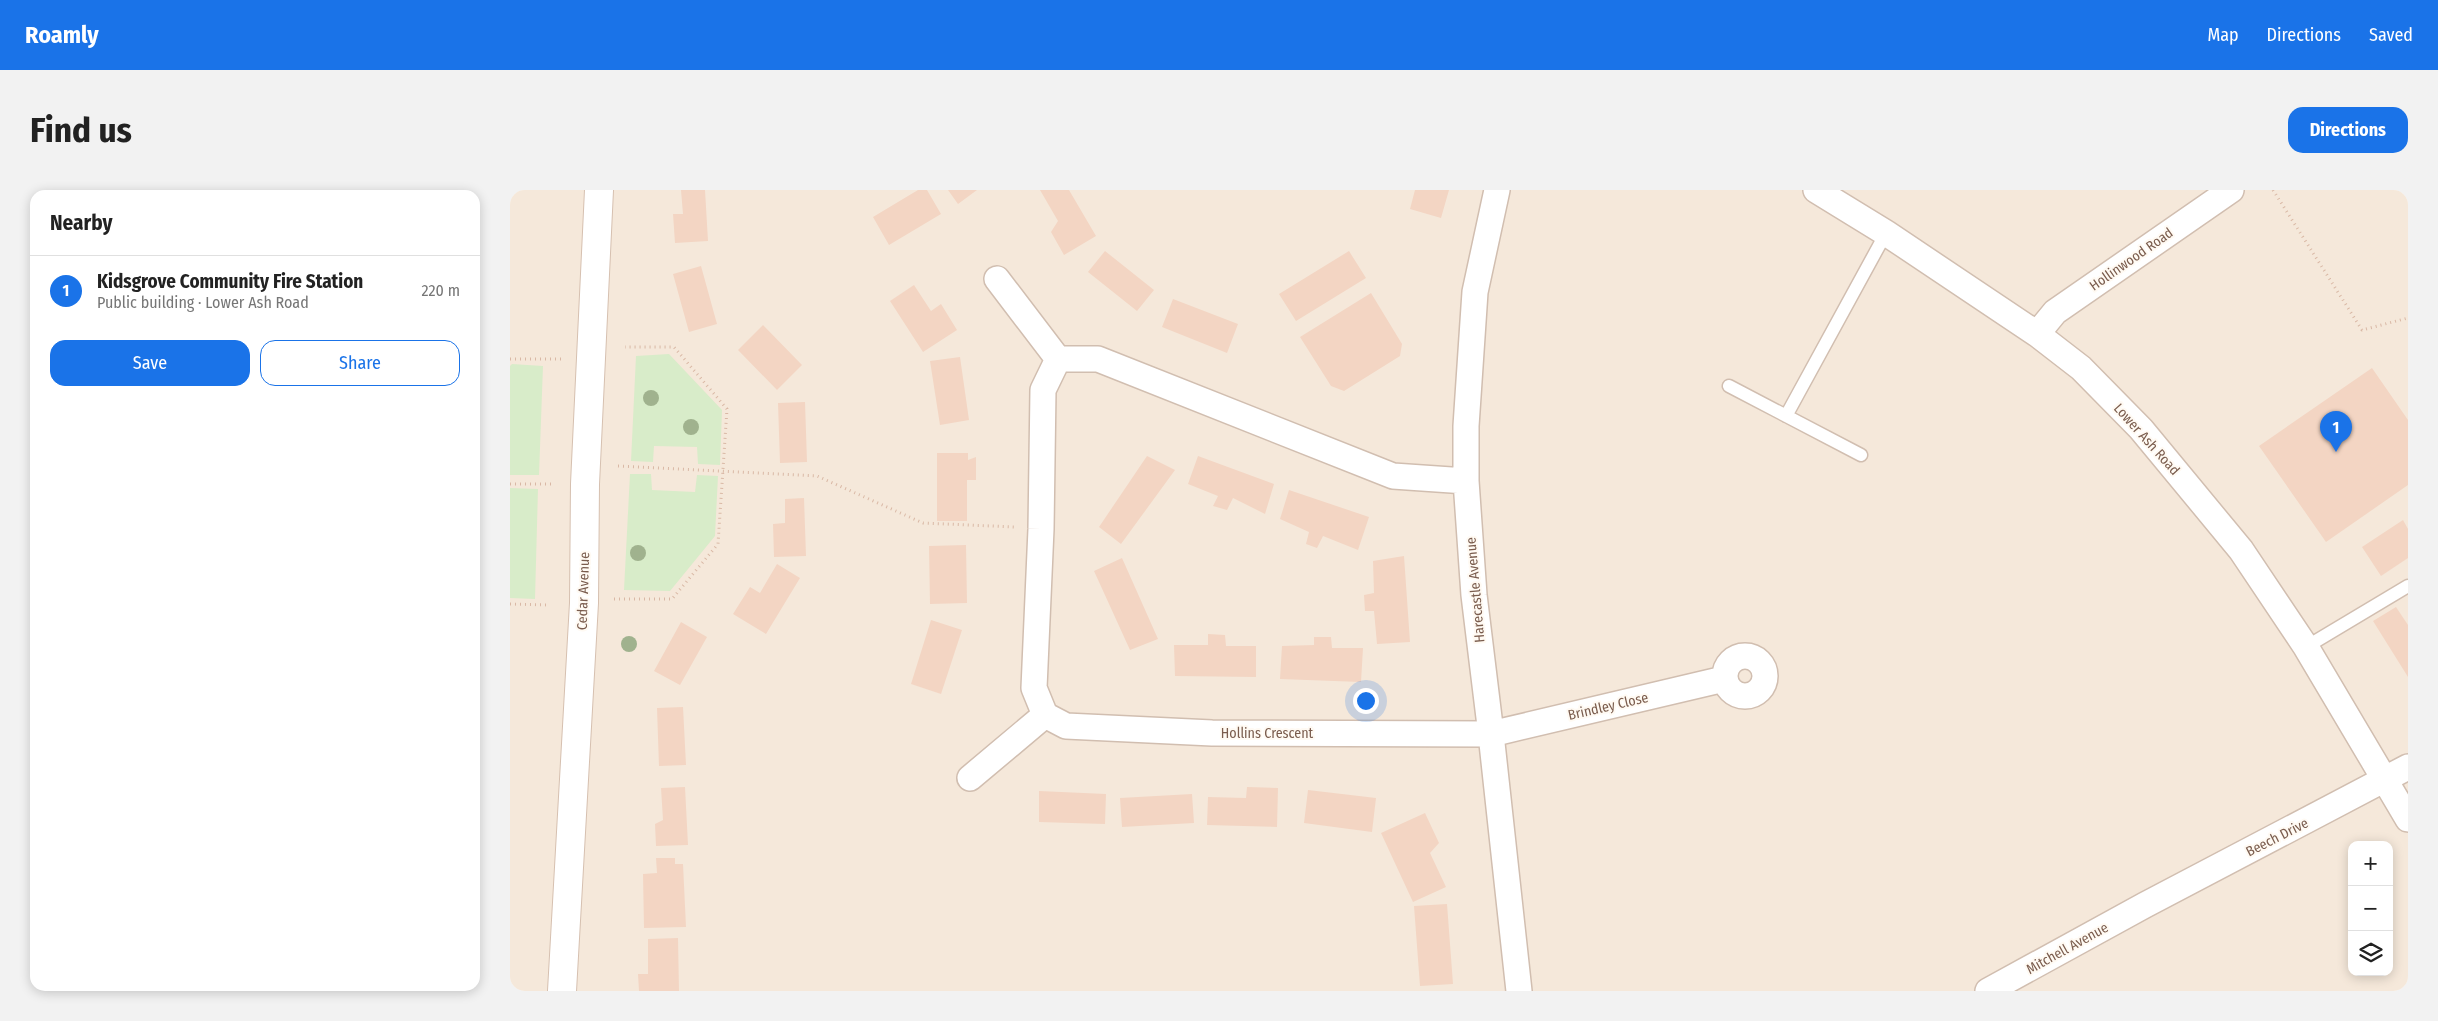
<!DOCTYPE html>
<html lang="en">
<head>
<meta charset="utf-8">
<style>
  :root { --surface:#fff; --page:#f2f2f2; --text:#222; --muted:#767676; --line:#e0e0e0; --accent:#1a73e8 }
  body { margin:0; font-family:"Fira Sans Condensed",sans-serif; background:var(--page); color:var(--text) }
  .controls { position:absolute; right:15px; bottom:15px; display:grid; overflow:hidden; border-radius:10px; box-shadow:0 2px 12px #0003 }
  .controls button { width:45px; height:45px; display:grid; place-items:center; padding:0; border:0; border-bottom:1px solid var(--line); background:var(--surface); color:var(--text); font:25px sans-serif }
  .you { position:absolute; left:855px; top:510px; width:18px; height:18px; margin:-12px; border:4px solid #fff; border-radius:50%; background:#1a73e8; box-shadow:0 0 0 8px #1a73e833 }
  .badge { display:grid; place-items:center; width:32px; height:32px; border-radius:50%; background:var(--accent); color:#fff; font-size:16px; font-weight:700 }
  .pin { position:absolute; translate:-50% -41px; filter:drop-shadow(0 1px 2px #0008) }
  .pin::after { content:''; position:absolute; top:26px; width:18px; height:15px; background:inherit; clip-path:polygon(0 0,100% 0,50% 100%) }
  .list { margin:0; padding:0; list-style:none }
  h2 { display:flex; justify-content:space-between; align-items:center; height:65px; margin:0; padding:0 20px; font-size:21px }
  h2 small { font-size:16px; font-weight:400; color:var(--muted) }
  .list li { display:grid; grid-template-columns:32px 1fr auto; gap:15px; align-items:center; box-sizing:border-box; height:70px; padding:0 20px; border-top:1px solid var(--line) }
  .list b { display:block; font-size:19px; white-space:nowrap }
  .list p { margin:0; font-size:16px; white-space:nowrap; color:var(--muted) }
  .list em { font-size:16px; font-style:normal; color:var(--muted) }
  .actions { display:flex; gap:10px; padding:15px 20px }
  .actions a { flex:1; padding:11px 0; border:1px solid var(--accent); border-radius:15px; text-align:center; font-size:18px; color:var(--accent) }
  .actions .main { background:var(--accent); color:#fff }
  .icon { flex:none; width:28px; height:28px; fill:none; stroke:currentColor; stroke-width:2; stroke-linecap:round; stroke-linejoin:round }
  .map { position:relative; flex:none; width:1898px; height:801px; overflow:hidden; border-radius:15px }
  header { display:flex; align-items:center; gap:30px; box-sizing:border-box; height:70px; padding:0 25px; background:var(--accent); color:#fff }
  header strong { font-size:24px }
  nav { display:flex; gap:28px; margin-inline-start:auto; font-size:18px }
  .intro { display:flex; align-items:center; justify-content:space-between; box-sizing:border-box; height:120px; padding:0 30px }
  h1 { margin:0; font-size:35px }
  .button { padding:12px 22px; border-radius:15px; background:var(--accent); color:#fff; font-size:18px; font-weight:700 }
  main { display:flex; gap:30px; padding:0 30px }
  aside { flex:1; background:var(--surface); border-radius:15px; box-shadow:0 2px 12px #0003 }
  .map>svg:first-child { display:block }
</style>
</head>
<body>
<header>
<strong>Roamly</strong>
<nav><a>Map</a><a>Directions</a><a>Saved</a></nav>
</header>
<div class="intro"><h1>Find us</h1><a class="button">Directions</a></div>
<main>
<aside>
<h2>Nearby<small></small></h2>
<ul class="list">
<li><span class="badge">1</span><div><b>Kidsgrove Community Fire Station</b><p>Public building · Lower Ash Road</p></div><em>220 m</em></li>
</ul>
<div class="actions"><a class="main">Save</a><a>Share</a></div>
</aside>
<div class="map">
<svg width="1898" height="801" viewBox="0 0 1898 801">
  <rect width="100%" height="100%" fill="#fdf6ec"/>
  <path fill="#f5e8da" fill-rule="evenodd" d="M0,0H1898V801H0ZM1842,655H1879V782H1842Z"/>
  <path fill="#d8ecc9" d="M159,164L212,220L210,275L188,274L187,257L144,256L143,272L121,271L126,166Z
    M2,174L33,176L29,285H0V176Z
    M120,284H141L142,300L185,302L187,285L208,286L205,346L160,401L114,400Z
    M0,298L28,299L25,409L0,408Z"/>
  <path fill="#f3d5c3" d="M171,0H195L198,51L165,53L163,24H173Z
    M408,0H417L431,24L379,55L363,27Z
    M438,0H467L448,14Z
    M530,0H559L586,46L554,65L541,42L548,31Z
    M905,0H939L931,28L900,19Z
    M595,61L644,100L627,121L578,82Z
    M839,61L856,88L786,131L769,104Z
    M191,76L207,134L179,142L163,84Z
    M404,95L421,121L431,114L447,140L413,162L380,111Z
    M861,103L892,154L890,166L834,201L821,196L790,147Z
    M663,109L728,134L717,163L652,137Z
    M253,135L292,175L267,200L228,160Z
    M450,167L459,230L430,235L420,171Z
    M1862,178L1898,230V295L1816,352L1749,256Z
    M295,212L297,272L270,273L268,213Z
    M427,263H458V270L466,267V290H457V331H427Z
    M637,266L665,280L611,354L589,337Z
    M688,266L764,294L755,324L723,308L717,320L703,316L708,306L678,294Z
    M779,300L859,327L848,360L813,346L807,358L796,354L799,342L770,329Z
    M294,308L296,366L264,367L263,334L275,333V309Z
    M1893,330L1898,339V368L1871,386L1852,357Z
    M456,355L457,413L420,414L419,356Z
    M894,366L900,452L867,454L864,421H855L854,405L864,403L863,371Z
    M612,368L648,449L620,460L584,381Z
    M267,374L290,388L256,444L223,424L240,397L250,403Z
    M1886,417L1898,435V487L1863,431Z
    M421,430L452,440L431,504L401,494Z
    M171,432L197,447L170,495L144,481Z
    M698,444L715,445L716,456H746V487L665,486L664,455H698Z
    M804,447H821L822,458H853L851,492L770,489L772,456L804,455Z
    M173,517L176,575L149,576L147,518Z
    M175,597L178,655L146,656L145,634L153,630L151,598Z
    M737,597L768,598L767,637L697,635L698,607L736,608Z
    M798,600L866,608L862,642L794,633Z
    M529,601L596,604L595,634L529,632Z
    M682,604L684,633L612,637L610,608Z
    M915,623L929,653L920,663L936,697L903,712L871,643Z
    M146,668H165V674H173L176,737L134,738L133,684L147,683Z
    M937,714L943,794L910,796L904,716Z
    M168,748L169,801H129L128,784H138V749Z"/>
  <g fill="none" stroke-linecap="round" stroke-linejoin="round">
    <g stroke="#d1beb0" stroke-width="15">
      <path id="lane" d="M1219,196L1351,265
        M1276,226L1376,43
        M1796,457L1898,396"/>
    </g>
    <g stroke="#d1beb0" stroke-width="28">
      <path id="street" d="M987,0L965,102L956,236V291L964,405L981,544L1009,801
        M1306,0L1376,43L1527,144L1571,178L1631,239L1731,360L1796,457L1898,629
        M487,89L548,169
        M1527,144L1545,122L1721,0
        M956,291L883,286L588,169H548L533,200L531,339L524,498L535,525L556,536L702,543L981,544L1214,489
        M1215 486a20 20 0 1 1 40 0a20 20 0 1 1-40 0Z
        M460,588L535,525
        M1478,801L1635,715L1898,577"/>
    </g>
    <g stroke="#d6c0b0" stroke-width="30">
      <path id="secondary" d="M52,801L74,413L75,294L89,0"/>
    </g>
    <path stroke="#d9b8a5" stroke-width="3" stroke-dasharray="1 4" stroke-linecap="butt" d="M1763,0L1852,140L1898,128
      M0,169H51
      M108,276L307,286L413,333L504,337
      M0,294H45
      M104,409H162L208,354L217,219L164,157H115
      M0,414L40,415"/>
    <use href="#lane" stroke="#fff" stroke-width="12"/>
    <use href="#street" stroke="#fff" stroke-width="25"/>
    <use href="#secondary" stroke="#fff" stroke-width="28"/>
  </g>
  <g fill="#a0b28e">
    <circle cx="141" cy="208" r="8"/>
    <circle cx="181" cy="237" r="8"/>
    <circle cx="128" cy="363" r="8"/>
    <circle cx="119" cy="454" r="8"/>
  </g>
  <g text-anchor="middle" stroke-width="4" stroke-linejoin="round" paint-order="stroke">
    <g font-size="14" fill="#7a5c4d" stroke="#fffaf3">
      <text transform="translate(1621 69) rotate(-35)" y="5">Hollinwood Road</text>
      <text transform="translate(1637 249) rotate(48)" y="5">Lower Ash Road</text>
      <text transform="translate(965 400) rotate(-95)" y="5">Harecastle Avenue</text>
      <text transform="translate(73 401) rotate(-88)" y="5">Cedar Avenue</text>
      <text transform="translate(1098 516) rotate(-13)" y="5">Brindley Close</text>
      <text x="757" y="548">Hollins Crescent</text>
      <text transform="translate(1767 647) rotate(-27)" y="5">Beech Drive</text>
      <text transform="translate(1557 758) rotate(-29)" y="5">Mitchell Avenue</text>
    </g>
  </g>
</svg>
<div class="controls">
<button>+</button>
<button>−</button>
<button><svg class="icon" aria-label="layers" viewBox="0 0 24 24"><path d="M12 4l9 5-9 5-9-5zM3 14l9 5 9-5"/></svg></button>
</div>
<div class="you"></div>
<div class="pin badge" style="left:1826px;top:262px">1</div>
</div>
</main>
</body>
</html>
